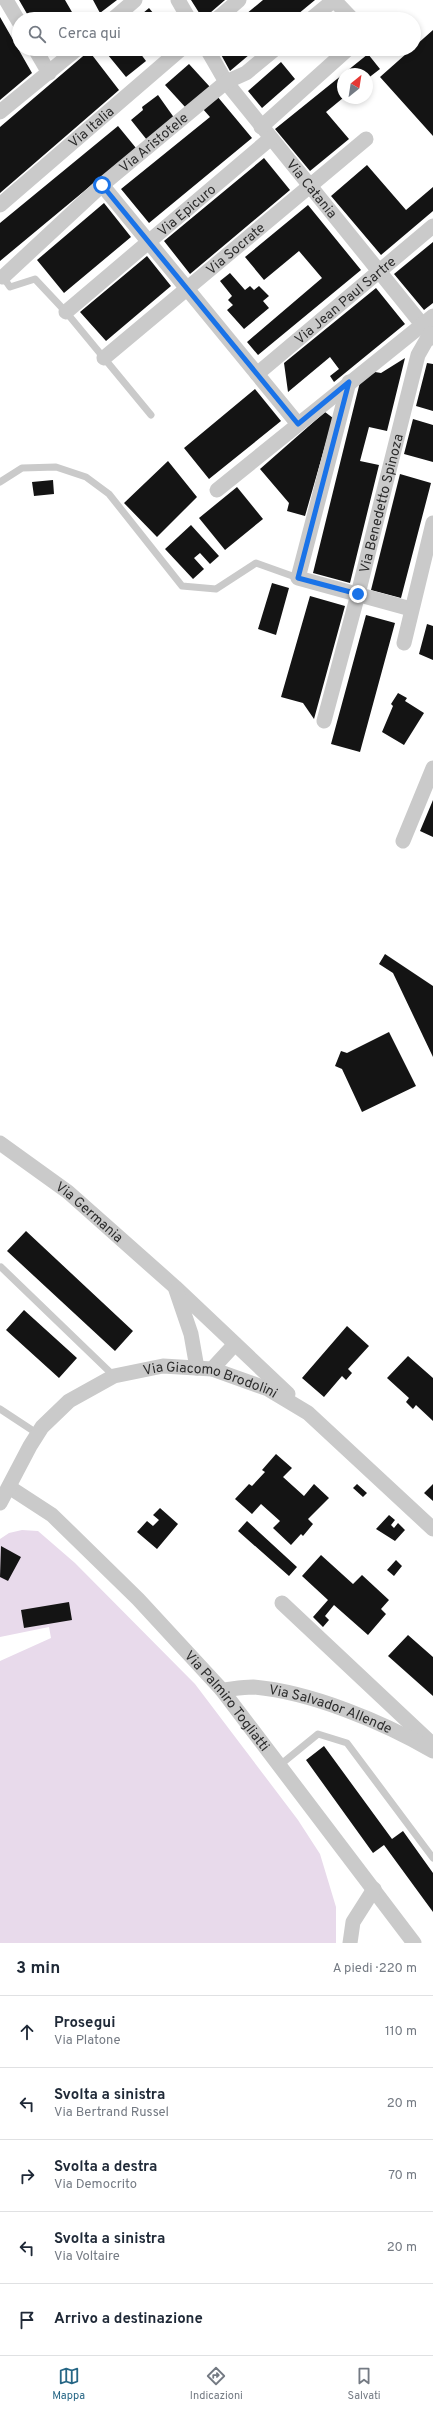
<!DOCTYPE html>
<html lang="it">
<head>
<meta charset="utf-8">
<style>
  :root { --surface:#fff; --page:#f2f2f3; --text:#1f2937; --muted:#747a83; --line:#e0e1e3; --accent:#266685 }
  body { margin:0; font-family:Overpass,sans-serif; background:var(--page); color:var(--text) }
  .compass { position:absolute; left:337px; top:68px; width:36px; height:36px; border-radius:50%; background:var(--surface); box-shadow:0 2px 6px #0003; rotate:30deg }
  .stop { position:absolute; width:12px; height:12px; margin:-9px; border:3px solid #1a73e8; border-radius:50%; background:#fff }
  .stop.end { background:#1a73e8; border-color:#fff; box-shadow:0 1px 4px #0008 }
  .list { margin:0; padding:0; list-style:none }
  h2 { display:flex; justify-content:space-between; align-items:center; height:52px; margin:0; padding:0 16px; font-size:17px }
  h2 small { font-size:13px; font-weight:400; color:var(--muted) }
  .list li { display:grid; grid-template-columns:26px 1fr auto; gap:12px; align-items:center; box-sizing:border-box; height:72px; padding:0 16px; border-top:1px solid var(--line) }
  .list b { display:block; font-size:15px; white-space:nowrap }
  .list p { margin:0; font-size:13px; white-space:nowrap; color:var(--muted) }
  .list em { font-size:13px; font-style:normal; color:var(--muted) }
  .icon { flex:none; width:22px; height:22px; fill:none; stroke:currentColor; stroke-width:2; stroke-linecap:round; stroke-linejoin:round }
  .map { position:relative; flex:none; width:433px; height:1943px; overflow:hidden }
  .search { position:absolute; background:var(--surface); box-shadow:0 2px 6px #0003; left:12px; right:12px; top:12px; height:44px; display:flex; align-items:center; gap:10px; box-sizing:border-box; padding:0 14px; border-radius:22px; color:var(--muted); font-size:15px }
  .sheet { height:412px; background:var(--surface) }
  nav { display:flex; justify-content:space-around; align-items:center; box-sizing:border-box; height:56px; border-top:1px solid var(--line); background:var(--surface); font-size:11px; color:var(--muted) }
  nav a { display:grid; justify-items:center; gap:2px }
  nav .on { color:var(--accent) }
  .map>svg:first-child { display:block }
</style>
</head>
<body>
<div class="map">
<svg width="433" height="1943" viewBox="0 0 433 1943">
  <rect width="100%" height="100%" fill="#fff"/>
  <path fill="#e8daeb" d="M22,1530L38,1531L75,1563L195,1684L298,1820L320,1854L336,1907V1943H0V1661L51,1638L49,1627L0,1637V1539L9,1533Z"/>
  <path fill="#141414" d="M19,0H65L76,19H30Z
    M93,0H117L100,13Z
    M191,0H225L203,19Z
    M263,0H315L292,19H240Z
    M149,8L158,19H136Z
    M0,17L32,73L0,100Z
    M433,30V136L380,77Z
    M116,49H146L140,53L146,61L126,77L108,55Z
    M218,49H256L230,71Z
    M89,51L119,90L0,193V127Z
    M368,54L380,69L367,79V74H343V98L326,112L349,139L310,171L275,129Z
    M281,62L295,79L262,108L248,91Z
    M189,64L210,87L186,108L165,85Z
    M158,95L175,119L147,140L131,120L143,110L142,107Z
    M217,96L252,138L149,223L121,189L210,117L202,108Z
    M118,126L136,148L0,261V223Z
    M264,158L290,190L190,274L164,241Z
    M367,165L406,210L433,187V211L381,255L331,196Z
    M104,203L131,237L64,293L37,260Z
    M308,205L361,270L258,355L247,342L322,278L299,251L264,280L245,257Z
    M433,242V303L424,310L394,274Z
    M147,256L171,286L106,341L80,312Z
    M230,273L245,290L250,286L254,290L259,286L269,296L263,301L269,308L244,329L227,310L233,305L228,300L232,296L220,281Z
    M376,288L405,324L334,382L330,376L339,369L330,357L288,392L284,363Z
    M405,358L387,431L369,427L360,461L379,465L350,583L313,573L360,382L375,372L381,373Z
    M427,363L433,364V411L416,406Z
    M255,389L281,421L209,479L184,448Z
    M325,412L333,418L305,516L287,511L289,503L260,469Z
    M413,419L433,425V462L404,454Z
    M168,461L197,497L157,537L124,503Z
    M400,474L431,483L401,598L371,590Z
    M53,480L54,494L34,496L32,482Z
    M237,487L263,519L225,550L199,518Z
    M191,525L219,556L210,564L200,553L194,558L204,569L193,579L165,549Z
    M272,583L289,588L276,635L258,629Z
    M310,596L345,606L314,719L303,703L281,697Z
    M366,615L395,623L360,752L331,744Z
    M427,624L433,626V660L419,654Z
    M398,693L407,698L405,701L424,713L404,745L382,732L393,706L391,704Z
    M433,800V837L420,831Z
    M385,954L433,986V1057L393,973L379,964Z
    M389,1032L416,1086L362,1112L342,1069L335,1066L341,1051L347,1053Z
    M26,1231L133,1331L115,1351L7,1251Z
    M24,1310L77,1358L59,1378L6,1330Z
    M347,1326L369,1346L348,1369L352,1373L346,1380L342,1376L324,1397L302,1378Z
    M408,1356L433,1378V1421L416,1405L413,1409L406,1402L409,1398L387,1378Z
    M276,1454L292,1468L283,1477L304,1496L314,1484L329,1498L308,1519L313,1524L303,1536L301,1534L291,1545L273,1528L280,1521L261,1504L252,1514L235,1499L249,1484L252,1486L265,1472L262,1470Z
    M357,1484L367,1493L363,1497L353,1488Z
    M433,1484V1501L424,1493Z
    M160,1508L178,1524L157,1549L137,1532L147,1521L153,1526L159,1520L153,1515Z
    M389,1515L395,1520L391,1525L394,1528L398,1523L405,1530L395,1541L376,1529Z
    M247,1521L297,1567L289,1576L238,1531Z
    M1,1546L21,1557L8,1581L0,1577Z
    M321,1555L353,1584L362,1575L389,1600L381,1609L386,1614L368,1635L334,1605L325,1616L329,1620L323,1627L313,1617L328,1600L302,1576Z
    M396,1560L402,1566L394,1576L387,1570Z
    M69,1602L72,1620L24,1628L21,1610Z
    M408,1635L433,1657V1696L388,1656Z
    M324,1746L392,1839L403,1831L433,1873V1912L384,1845L373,1853L306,1760Z"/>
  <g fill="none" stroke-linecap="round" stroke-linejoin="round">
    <path stroke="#cacaca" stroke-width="7" d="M3,277L10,287L35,279L66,312L151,415
      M0,482L22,468L56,467L86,477L109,494L182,586L216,589L256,563L298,578
      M1,1267L114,1376
      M0,1409L38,1434
      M280,1765L318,1734L347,1743L433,1858"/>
    <g stroke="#cacaca" stroke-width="15">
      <path d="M6,0L19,22"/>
      <path d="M178,0L189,19"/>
      <path d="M334,0L352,19"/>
      <path d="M113,19L135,0"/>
      <path d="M217,19L239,0"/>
      <path d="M311,19L334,0"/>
      <path d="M35,49L49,73"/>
      <path id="s1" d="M207,49L226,82L433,338"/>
      <path d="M0,112L77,49"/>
      <path d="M261,127L348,49"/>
      <path d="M102,185L298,424"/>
      <path id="s2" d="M0,205L181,49"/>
      <path id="s3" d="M3,277L102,185L226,82L246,73L275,49"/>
      <path id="s4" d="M66,312L271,138"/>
      <path id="s5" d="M104,358L366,139"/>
      <path id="s6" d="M257,374L433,226"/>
      <path d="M349,382L298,578L411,609"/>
      <path d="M217,490L433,316"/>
      <path d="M404,643L433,523"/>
      <path id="s7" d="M324,721L358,594L418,355L430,334"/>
      <path d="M403,841L433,768"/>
      <path id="s8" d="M0,1143L68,1192L175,1287L288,1394"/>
      <path d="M176,1290L191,1334L197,1368"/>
      <path d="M212,1369L235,1344"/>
      <path id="s9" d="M9,1487L52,1515L138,1599L222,1690L414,1943"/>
      <path id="s10" d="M0,1503L30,1446L42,1427L69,1401L114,1376L163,1366L212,1369L268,1389L308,1413L433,1529"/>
      <path d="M282,1603L431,1743"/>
      <path id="s11" d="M222,1690C232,1689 243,1687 253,1687C311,1692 383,1722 433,1751"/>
      <path d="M350,1943L353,1922L374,1889"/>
    </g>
  </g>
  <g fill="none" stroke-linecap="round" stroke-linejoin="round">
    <path stroke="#1a73e8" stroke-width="5" d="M102,185L298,424L349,382L298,578L358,594"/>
  </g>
  <g text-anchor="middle" stroke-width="4" stroke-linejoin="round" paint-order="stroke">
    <g font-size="14" fill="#2d2d2d" stroke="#fff">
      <text dy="5" stroke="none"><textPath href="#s2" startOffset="120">Via Italia</textPath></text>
      <text dy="5" stroke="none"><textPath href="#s3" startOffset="202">Via Aristotele</textPath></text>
      <text dy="5" stroke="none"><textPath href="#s1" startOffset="175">Via Catania</textPath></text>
      <text dy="5" stroke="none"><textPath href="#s4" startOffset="158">Via Epicuro</textPath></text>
      <text dy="5" stroke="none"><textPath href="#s5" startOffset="171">Via Socrate</textPath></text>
      <text dy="5" stroke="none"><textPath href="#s6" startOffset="115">Via Jean Paul Sartre</textPath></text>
      <text dy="5" stroke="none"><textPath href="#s7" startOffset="225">Via Benedetto Spinoza</textPath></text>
      <text dy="5" stroke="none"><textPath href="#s8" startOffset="113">Via Germania</textPath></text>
      <text dy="5" stroke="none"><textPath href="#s10" startOffset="275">Via Giacomo Brodolini</textPath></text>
      <text dy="5" stroke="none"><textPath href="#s9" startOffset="307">Via Palmiro Togliatti</textPath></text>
      <text dy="5" stroke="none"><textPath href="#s11" startOffset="112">Via Salvador Allende</textPath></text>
    </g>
  </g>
</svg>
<svg class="compass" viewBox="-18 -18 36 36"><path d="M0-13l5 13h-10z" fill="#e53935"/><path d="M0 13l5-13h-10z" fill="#747a83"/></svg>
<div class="stop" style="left:102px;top:185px"></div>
<div class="stop end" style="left:358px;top:594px"></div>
<div class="search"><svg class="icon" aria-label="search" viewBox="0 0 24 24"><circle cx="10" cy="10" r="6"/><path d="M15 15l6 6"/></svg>Cerca qui</div>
</div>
<section class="sheet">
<h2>3 min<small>A piedi · 220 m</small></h2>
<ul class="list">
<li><svg class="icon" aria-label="ahead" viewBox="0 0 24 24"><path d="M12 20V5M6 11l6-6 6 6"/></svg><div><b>Prosegui</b><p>Via Platone</p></div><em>110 m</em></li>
<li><svg class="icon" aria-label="left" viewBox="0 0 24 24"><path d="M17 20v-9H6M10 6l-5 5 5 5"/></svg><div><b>Svolta a sinistra</b><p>Via Bertrand Russel</p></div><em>20 m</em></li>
<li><svg class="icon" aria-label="right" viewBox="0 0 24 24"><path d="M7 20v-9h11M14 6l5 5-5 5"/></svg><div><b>Svolta a destra</b><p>Via Democrito</p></div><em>70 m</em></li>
<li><svg class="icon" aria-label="left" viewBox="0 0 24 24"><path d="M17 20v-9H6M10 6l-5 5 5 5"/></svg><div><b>Svolta a sinistra</b><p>Via Voltaire</p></div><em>20 m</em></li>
<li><svg class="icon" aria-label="arrive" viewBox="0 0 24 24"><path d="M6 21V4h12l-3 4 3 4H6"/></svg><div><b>Arrivo a destinazione</b></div></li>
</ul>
</section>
<nav>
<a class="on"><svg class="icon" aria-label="map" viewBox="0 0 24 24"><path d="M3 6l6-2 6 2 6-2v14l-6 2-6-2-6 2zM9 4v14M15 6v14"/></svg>Mappa</a>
<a><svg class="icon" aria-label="directions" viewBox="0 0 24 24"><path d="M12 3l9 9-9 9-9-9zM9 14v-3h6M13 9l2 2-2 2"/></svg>Indicazioni</a>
<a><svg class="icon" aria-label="saved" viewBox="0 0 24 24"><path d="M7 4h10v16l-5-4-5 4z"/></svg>Salvati</a>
</nav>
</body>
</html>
